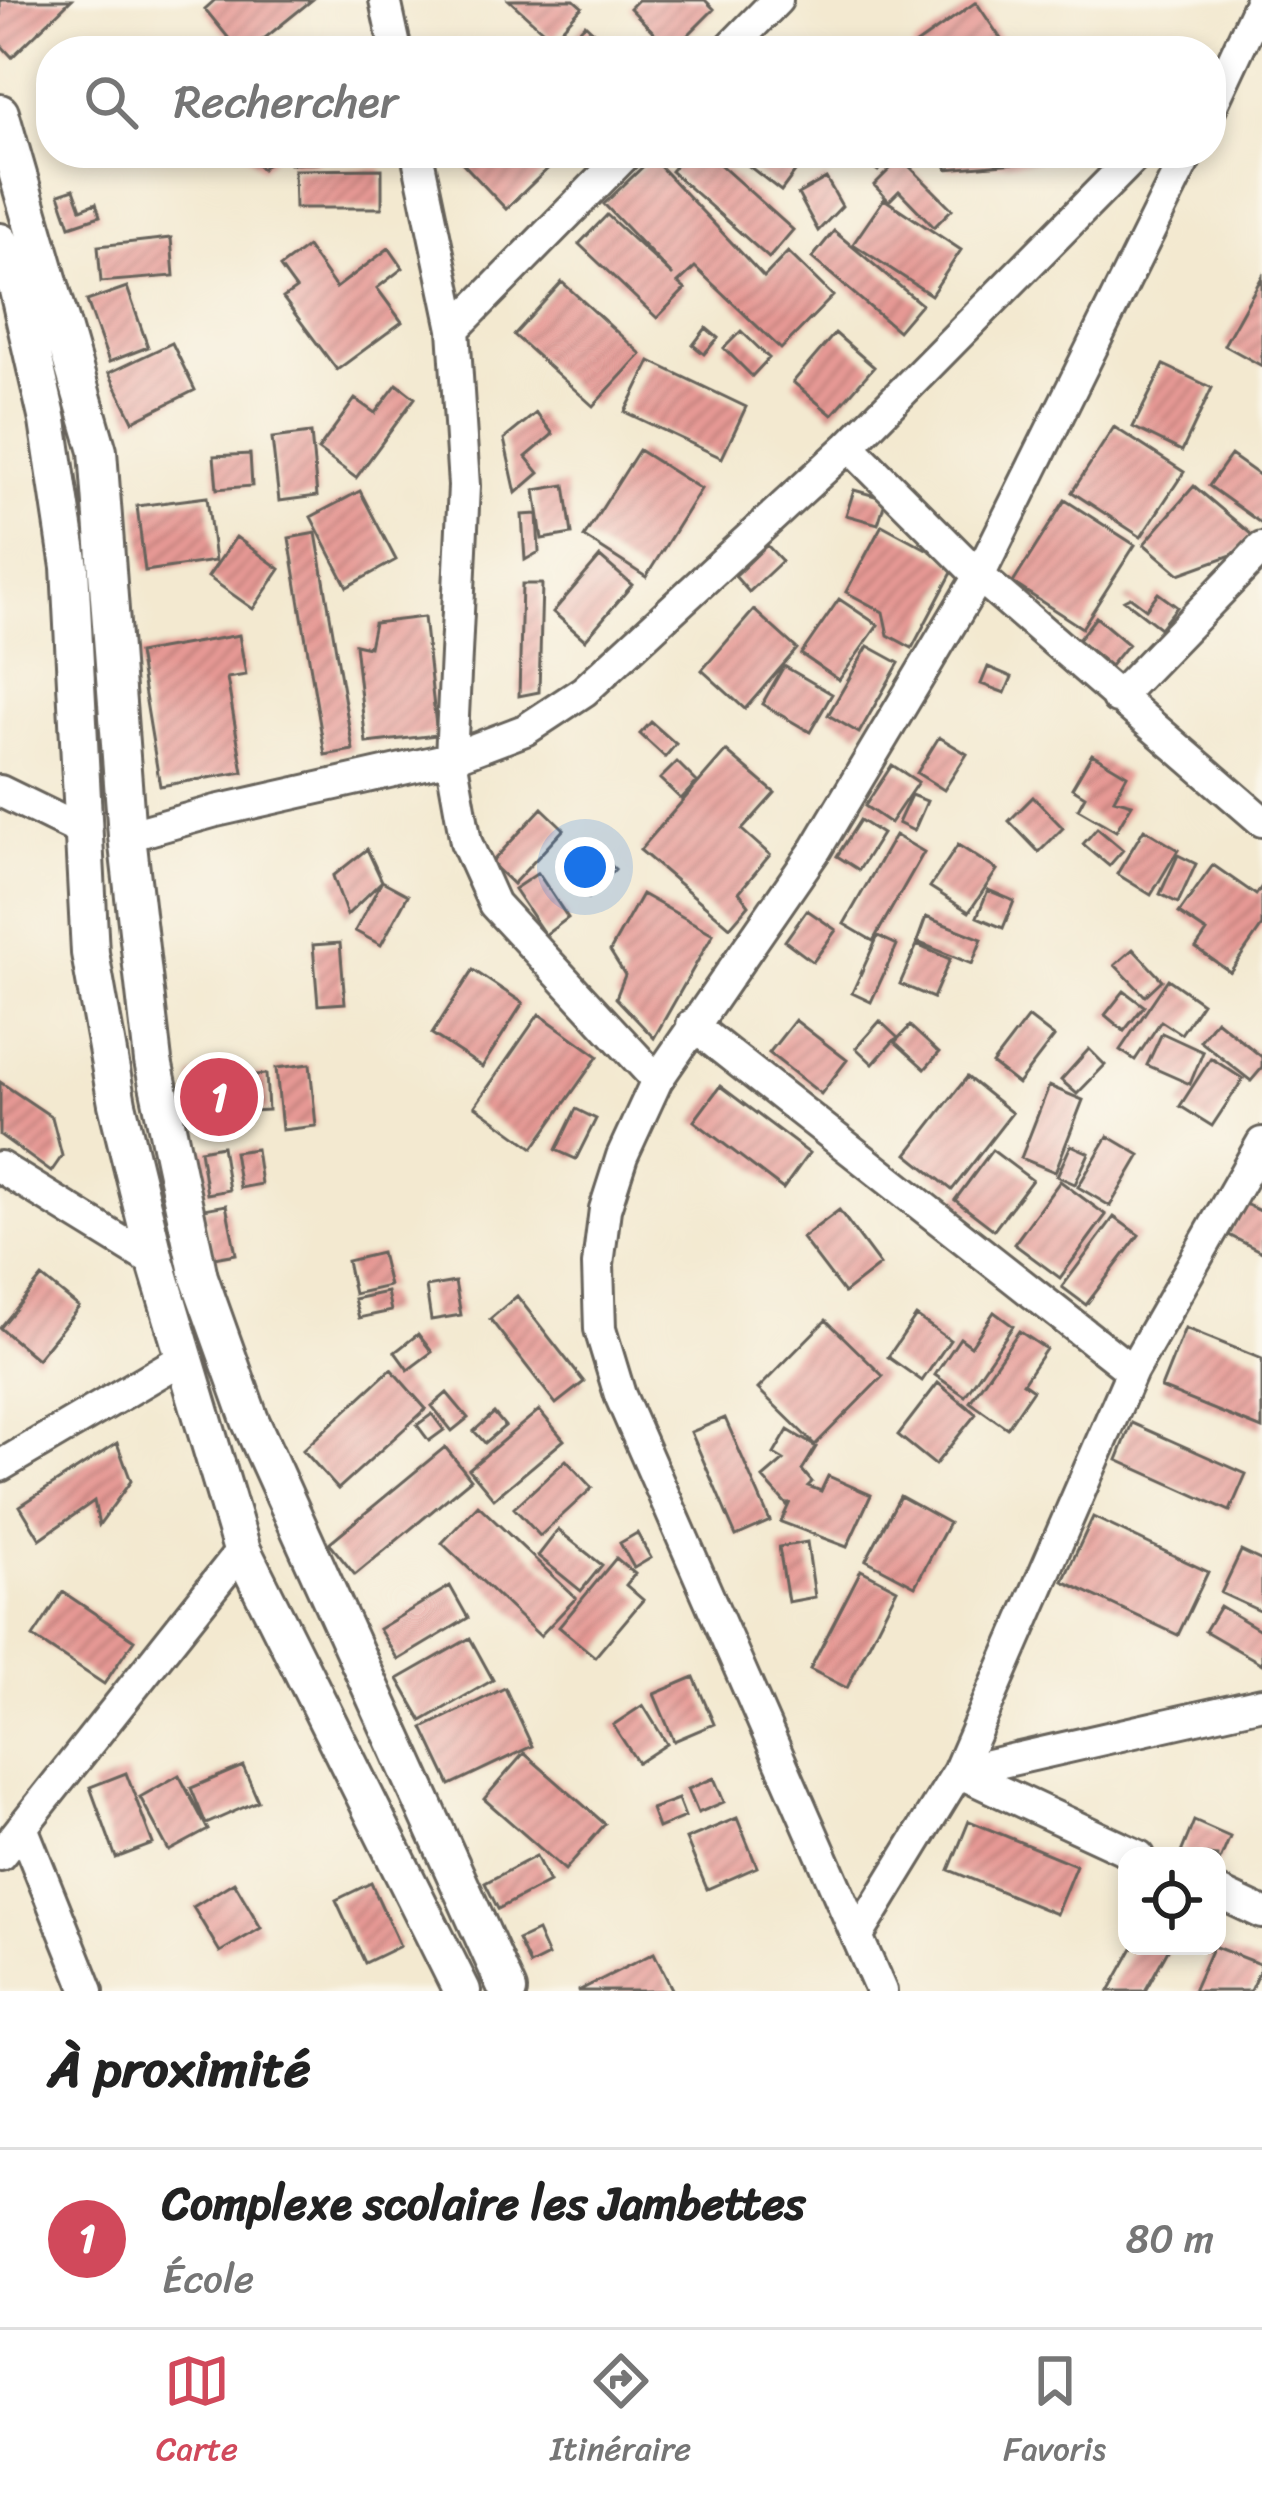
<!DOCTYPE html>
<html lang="fr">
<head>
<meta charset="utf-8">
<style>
  :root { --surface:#fff; --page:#f6f6f6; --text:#222; --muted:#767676; --line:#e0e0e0; --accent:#d1495b }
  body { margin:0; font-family:Sriracha,sans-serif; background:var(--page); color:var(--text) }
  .controls { position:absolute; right:36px; bottom:36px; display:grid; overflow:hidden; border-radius:24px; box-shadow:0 6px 18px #0003 }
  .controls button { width:108px; height:108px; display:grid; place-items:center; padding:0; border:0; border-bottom:3px solid var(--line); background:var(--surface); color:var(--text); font:60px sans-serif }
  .you { position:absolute; left:585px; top:867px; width:42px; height:42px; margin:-30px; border:9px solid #fff; border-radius:50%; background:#1a73e8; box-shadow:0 0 0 18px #1a73e833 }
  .badge { display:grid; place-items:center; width:78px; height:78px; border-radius:50%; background:var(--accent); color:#fff; font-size:39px; font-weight:700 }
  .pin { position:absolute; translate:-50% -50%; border:6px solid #fff; box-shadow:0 3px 12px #0006 }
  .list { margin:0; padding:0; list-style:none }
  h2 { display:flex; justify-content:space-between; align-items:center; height:156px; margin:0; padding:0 48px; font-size:51px }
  h2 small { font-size:39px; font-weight:400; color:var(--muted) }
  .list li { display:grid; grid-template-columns:78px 1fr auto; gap:36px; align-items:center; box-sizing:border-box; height:180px; padding:0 48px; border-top:3px solid var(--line) }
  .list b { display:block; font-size:45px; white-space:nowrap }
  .list p { margin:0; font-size:39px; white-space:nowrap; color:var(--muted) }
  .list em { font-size:39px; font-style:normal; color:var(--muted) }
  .icon { flex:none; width:66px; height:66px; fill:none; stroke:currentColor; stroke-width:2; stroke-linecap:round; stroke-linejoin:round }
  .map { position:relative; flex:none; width:1262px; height:1991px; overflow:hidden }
  .search { position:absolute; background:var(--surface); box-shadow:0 6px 18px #0003; left:36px; right:36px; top:36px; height:132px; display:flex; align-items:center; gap:30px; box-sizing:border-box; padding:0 42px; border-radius:48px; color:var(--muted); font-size:45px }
  .sheet { height:336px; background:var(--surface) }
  nav { display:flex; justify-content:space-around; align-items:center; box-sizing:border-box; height:168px; border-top:3px solid var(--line); background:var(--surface); font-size:33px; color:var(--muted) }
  nav a { display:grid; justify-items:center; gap:6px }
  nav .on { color:var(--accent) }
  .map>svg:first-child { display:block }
</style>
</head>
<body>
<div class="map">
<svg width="1262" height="1991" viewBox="0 0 1262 1991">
  <defs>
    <pattern id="building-hatch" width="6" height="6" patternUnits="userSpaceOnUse" patternTransform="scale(3)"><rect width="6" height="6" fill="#e69994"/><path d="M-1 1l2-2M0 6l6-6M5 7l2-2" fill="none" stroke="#ba7c78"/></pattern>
  </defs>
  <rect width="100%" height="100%" fill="#fbf7ec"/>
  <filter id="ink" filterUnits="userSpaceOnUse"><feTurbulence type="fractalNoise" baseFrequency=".00833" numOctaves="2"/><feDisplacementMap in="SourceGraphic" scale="24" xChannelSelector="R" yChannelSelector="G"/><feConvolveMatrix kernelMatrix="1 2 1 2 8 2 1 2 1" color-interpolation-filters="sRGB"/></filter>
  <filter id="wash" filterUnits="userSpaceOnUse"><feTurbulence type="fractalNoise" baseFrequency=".004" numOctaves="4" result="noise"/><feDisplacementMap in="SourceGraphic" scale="48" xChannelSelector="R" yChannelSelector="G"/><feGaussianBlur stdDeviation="2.7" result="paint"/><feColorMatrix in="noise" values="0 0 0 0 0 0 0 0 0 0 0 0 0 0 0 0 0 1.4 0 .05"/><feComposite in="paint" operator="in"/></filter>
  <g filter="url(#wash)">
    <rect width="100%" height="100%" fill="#f3e9d0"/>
    <g id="blocks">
      <path fill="url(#building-hatch)" d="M0,0H71L12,57L0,44Z
        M215,0H312L249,51H239L205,9Z
        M509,0H574L582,7L552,39Z
        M638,0H705L714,9L672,51L630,8Z
        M976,2L1003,42L989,51H914L912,47Z
        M585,24L614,51H560Z
        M245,153H277L262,169Z
        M290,153H318V163L290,164Z
        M461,153H564L506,209L457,157Z
        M687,153H707L793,230L769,258L671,171Z
        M732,153H792L803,161L781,191Z
        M853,153H891L878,171Z
        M945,153H1038L1039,161L947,169Z
        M652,158L764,277L788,252L833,296L781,349L695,267L678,283L685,289L657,318L579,244L607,215L673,276L604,204Z
        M901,158L952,209L934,227L899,191L889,201L874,185Z
        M382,169V208H295L294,170Z
        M826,178L842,206L818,231L798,194Z
        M74,189L81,209L96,203L100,216L70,226L59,194Z
        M884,199L961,250L931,295L853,244Z
        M834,231L921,304L898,331L812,258Z
        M171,238L174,276L101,282L98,246Z
        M307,247L336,288L389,248L403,268L377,288L402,322L337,370L283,298L296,289L280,267Z
        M1262,277V366L1224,345Z
        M562,282L641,354L593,406L514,335Z
        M127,287L148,347L109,362L87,301Z
        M706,328L718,338L704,354L693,345Z
        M741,331L769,358L752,376L724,348Z
        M835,333L874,367L832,415L793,382Z
        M172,343L195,390L133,421L109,373Z
        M650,361L746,407L722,458L625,412Z
        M1164,365L1212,388L1182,451L1133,427Z
        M397,384L415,398L356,478L318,450L355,399L375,413Z
        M536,413L553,434L526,457L539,473L516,493L504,439Z
        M1114,427L1184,472L1141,537L1072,492Z
        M311,433L317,496L279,501L272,438Z
        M639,450L701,489L646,577L584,537Z
        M250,454L252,486L217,489L214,456Z
        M1231,455L1262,477V524L1209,486Z
        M565,485L572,534L542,539L535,490Z
        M1194,486L1252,535L1237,553L1179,574L1144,544Z
        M854,490L886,499L878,524L846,515Z
        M360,491L396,560L347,587L311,517Z
        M207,497L215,561L145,571L137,506Z
        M1065,500L1135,545L1082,628L1013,583Z
        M537,514L539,552L525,560L522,515Z
        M882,525L956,565L912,648L888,635L883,612L846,592Z
        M316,533L353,750L325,755L289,538Z
        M236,537L280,569L253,609L208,577Z
        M767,545L782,561L749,592L735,576Z
        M600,557L632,585L585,640L553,612Z
        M522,584H542L539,692L519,696Z
        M1158,593L1177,607L1160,628L1124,600L1130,597L1146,609Z
        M839,599L878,625L839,680L801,654Z
        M754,610L797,649L745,709L702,670Z
        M424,617L437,735L366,743L355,644L369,647L374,623Z
        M1096,617L1128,644L1110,666L1078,640Z
        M239,635L246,675L227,678L243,772L160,786L138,653Z
        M868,646L899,663L859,733L828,715Z
        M784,666L832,694L810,732L762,704Z
        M988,667L1012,677L1005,693L981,684Z
        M651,722L676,744L665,757L640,734Z
        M939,737L967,754L944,790L917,773Z
        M726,751L775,793L742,830L770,855L739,892L749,905L730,927L640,850Z
        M1092,754L1127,775L1114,799L1132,804L1116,831L1078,809L1085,796L1072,788Z
        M677,762L697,782L681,799L660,779Z
        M892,765L918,782L890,823L865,806Z
        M911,795L927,801L914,831L898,823Z
        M1033,797L1063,828L1039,852L1009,821Z
        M542,808L564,829L513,884L491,863Z
        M860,820L882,834L859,870L837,856Z
        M1097,828L1123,850L1109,866L1083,844Z
        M1144,829L1178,850L1151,895L1117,874Z
        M895,835L924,852L873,941L844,924Z
        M958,845L997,870L969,912L930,887Z
        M592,848L615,869L588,898L565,877Z
        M367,849L382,881L347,915L333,876Z
        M1178,855L1196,864L1178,903L1160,894Z
        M1213,865L1256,895L1262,886V926L1230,972L1196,948L1207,932L1179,913Z
        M538,873L568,918L545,935L514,889Z
        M382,881L408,895L381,945L355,931Z
        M988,890L1014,901L1003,928L977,917Z
        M642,894L713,934L654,1038L616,998L625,975L610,951Z
        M807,910L836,930L813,962L785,941Z
        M926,917L982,939L972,964L917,942Z
        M878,936L897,945L871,1002L852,993Z
        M340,943L345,1003L318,1005L313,945Z
        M917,945L950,959L933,998L900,984Z
        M1133,949L1162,980L1145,996L1115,965Z
        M473,970L523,1003L482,1067L432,1034Z
        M1168,979L1202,1003L1181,1034L1161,1021L1135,1060L1120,1050Z
        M1124,991L1144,1006L1124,1031L1105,1015Z
        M539,1014L598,1056L533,1148L475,1106Z
        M1028,1017L1054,1037L1018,1084L992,1064Z
        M795,1020L847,1060L821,1094L769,1053Z
        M1216,1020L1262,1057V1068L1251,1081L1200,1041Z
        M880,1021L897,1037L873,1064L856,1048Z
        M910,1026L939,1053L925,1069L895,1042Z
        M1162,1033L1203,1052L1190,1084L1147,1065Z
        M1089,1049L1105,1065L1077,1094L1061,1080Z
        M1211,1058L1243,1079L1212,1126L1180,1106Z
        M310,1064L316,1126L282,1130L276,1068Z
        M247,1071V1076L266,1074L268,1110L250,1111L251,1117L195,1123L191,1076Z
        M967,1077L1012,1113L952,1190L907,1154Z
        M0,1082L52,1117L62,1156L51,1172L0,1135Z
        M720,1086L809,1153L783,1189L694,1121Z
        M1049,1086L1083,1100L1055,1172L1021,1158Z
        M576,1109L596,1119L576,1159L556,1150Z
        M1108,1136L1140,1155L1110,1206L1078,1187Z
        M1071,1145L1089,1153L1075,1184L1057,1176Z
        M222,1146L229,1190L207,1194L200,1150Z
        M256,1149L261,1184L240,1188L234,1152Z
        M992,1150L1032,1180L994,1230L955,1200Z
        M1060,1181L1106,1215L1060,1278L1014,1244Z
        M1245,1204L1262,1212V1252L1229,1235Z
        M226,1205L236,1254L214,1258L204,1209Z
        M839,1210L880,1265L844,1293L802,1238Z
        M1114,1217L1139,1235L1086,1305L1062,1287Z
        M381,1253L389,1286L354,1294L347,1261Z
        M42,1277L79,1307L37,1359L0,1328Z
        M455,1282L461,1315L431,1320L426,1287Z
        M387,1292L391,1311L359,1318L354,1299Z
        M517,1296L584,1382L556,1404L490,1319Z
        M994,1312L1013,1326L965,1396L935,1375L960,1338L971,1346Z
        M916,1316L950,1340L922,1381L888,1357Z
        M826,1320L883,1376L815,1445L758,1389Z
        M1185,1328L1262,1359V1429L1161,1388Z
        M1019,1331L1046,1349L1023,1383L1033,1390L1007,1428L970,1402Z
        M418,1334L432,1352L408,1370L395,1352Z
        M391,1369L426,1409L338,1489L303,1450Z
        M938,1383L976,1414L935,1465L898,1435Z
        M447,1393L468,1418L452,1431L432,1406Z
        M539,1410L564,1440L494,1499L469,1469Z
        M494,1413L505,1426L485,1443L474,1431Z
        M432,1414L444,1430L429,1441L417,1425Z
        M725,1418L770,1521L736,1536L691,1432Z
        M1132,1423L1246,1474L1230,1511L1117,1460Z
        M788,1430L816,1447L802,1470L812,1482L808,1486L821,1491L828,1476L871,1495L847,1547L781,1522L790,1502L787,1505L763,1478L784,1460L774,1454Z
        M117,1443L131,1481L99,1525L94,1501L40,1539L20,1506Z
        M445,1447L471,1479L355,1575L329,1543Z
        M566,1460L592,1488L540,1536L514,1508Z
        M900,1496L949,1523L915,1586L866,1560Z
        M478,1505L576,1598L540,1636L442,1543Z
        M1093,1517L1208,1572L1178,1635L1063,1581Z
        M558,1530L602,1565L581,1591L538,1556Z
        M637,1533L651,1558L634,1568L620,1543Z
        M807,1542L815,1597L788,1602L779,1547Z
        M1241,1551L1262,1561V1612L1221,1593Z
        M616,1558L635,1574L626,1585L643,1600L595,1657L559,1627Z
        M861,1570L897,1589L847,1688L810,1669Z
        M450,1586L468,1618L398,1660L379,1629Z
        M63,1592L134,1640L104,1684L33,1637Z
        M1220,1606L1262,1631V1664L1205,1631Z
        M470,1638L493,1680L422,1721L398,1679Z
        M694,1677L714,1724L674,1741L654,1694Z
        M505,1688L532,1746L450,1785L423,1728Z
        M643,1705L667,1744L638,1763L613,1725Z
        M524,1753L605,1824L565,1870L484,1799Z
        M243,1766L258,1801L206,1824L191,1788Z
        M126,1773L153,1844L116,1858L90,1787Z
        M179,1775L208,1830L169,1851L140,1797Z
        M714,1778L724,1802L698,1813L688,1789Z
        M678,1799L685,1817L658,1828L651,1809Z
        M737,1818L757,1867L707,1889L686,1839Z
        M969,1821L1076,1865L1056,1914L949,1870Z
        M1194,1821L1230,1837L1217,1867V1856L1181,1853Z
        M536,1856L549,1882L498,1909L485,1883Z
        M234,1882L261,1928L220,1952L193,1907Z
        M371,1883L400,1946L365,1963L336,1900Z
        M537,1931L548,1956L530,1965L518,1940Z
        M1134,1946H1170L1145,1991H1109Z
        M1213,1946L1262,1965L1250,1991H1193Z
        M654,1953L673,1991H578Z"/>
    </g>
  </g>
  <g filter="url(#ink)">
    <use href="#blocks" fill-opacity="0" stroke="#67645b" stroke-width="3"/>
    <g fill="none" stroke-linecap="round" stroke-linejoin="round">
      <g stroke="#67645b" stroke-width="36">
        <path id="minor" d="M385,0L396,51
          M727,51L777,0
          M1211,107L1261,0
          M417,153L454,329L464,486L451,758L466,842L494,904L657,1080
          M454,329L627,153
          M849,446L979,576L1262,821
          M1117,698L1262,548
          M0,791L82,831
          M127,836L216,811L451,758L525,730L584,691L849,446L1138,153
          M692,1025L1132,1371
          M0,1167L156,1263
          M0,1466L182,1359
          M958,1772L1262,1703
          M958,1772L1139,1856
          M22,1827L88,1991
          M0,1855L242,1550
          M1217,1892L1262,1913
          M857,1937L958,1772L1132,1371L1262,1143
          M881,1991L620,1395L600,1329L598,1265L605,1209L622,1156L657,1080L816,849L979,576L1188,153"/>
      </g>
      <g stroke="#67645b" stroke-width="42">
        <path id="tertiary" d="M0,113L98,451L127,836L153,1061L199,1277L250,1420L508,1991
          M0,242L18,290L48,421L70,567L90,953L117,1104L156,1263L242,1550L462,1991"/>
      </g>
      <use href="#minor" stroke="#fff" stroke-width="30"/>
      <use href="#tertiary" stroke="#fff" stroke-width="36"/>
    </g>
  </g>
</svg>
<div class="controls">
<button><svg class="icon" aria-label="locate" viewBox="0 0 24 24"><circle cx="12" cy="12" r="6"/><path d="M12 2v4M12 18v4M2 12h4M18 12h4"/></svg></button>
</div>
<div class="you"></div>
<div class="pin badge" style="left:219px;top:1097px">1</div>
<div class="search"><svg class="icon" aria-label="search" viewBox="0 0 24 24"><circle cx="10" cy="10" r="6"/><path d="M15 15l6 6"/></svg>Rechercher</div>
</div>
<section class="sheet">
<h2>À proximité<small></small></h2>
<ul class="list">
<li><span class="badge">1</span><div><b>Complexe scolaire les Jambettes</b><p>École</p></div><em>80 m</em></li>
</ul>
</section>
<nav>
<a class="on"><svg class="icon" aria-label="map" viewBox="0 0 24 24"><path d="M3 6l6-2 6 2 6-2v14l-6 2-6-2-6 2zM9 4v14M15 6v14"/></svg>Carte</a>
<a><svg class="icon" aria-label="directions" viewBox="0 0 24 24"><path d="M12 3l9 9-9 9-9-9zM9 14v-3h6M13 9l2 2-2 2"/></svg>Itinéraire</a>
<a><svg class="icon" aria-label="saved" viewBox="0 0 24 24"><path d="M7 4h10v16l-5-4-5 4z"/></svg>Favoris</a>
</nav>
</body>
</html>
